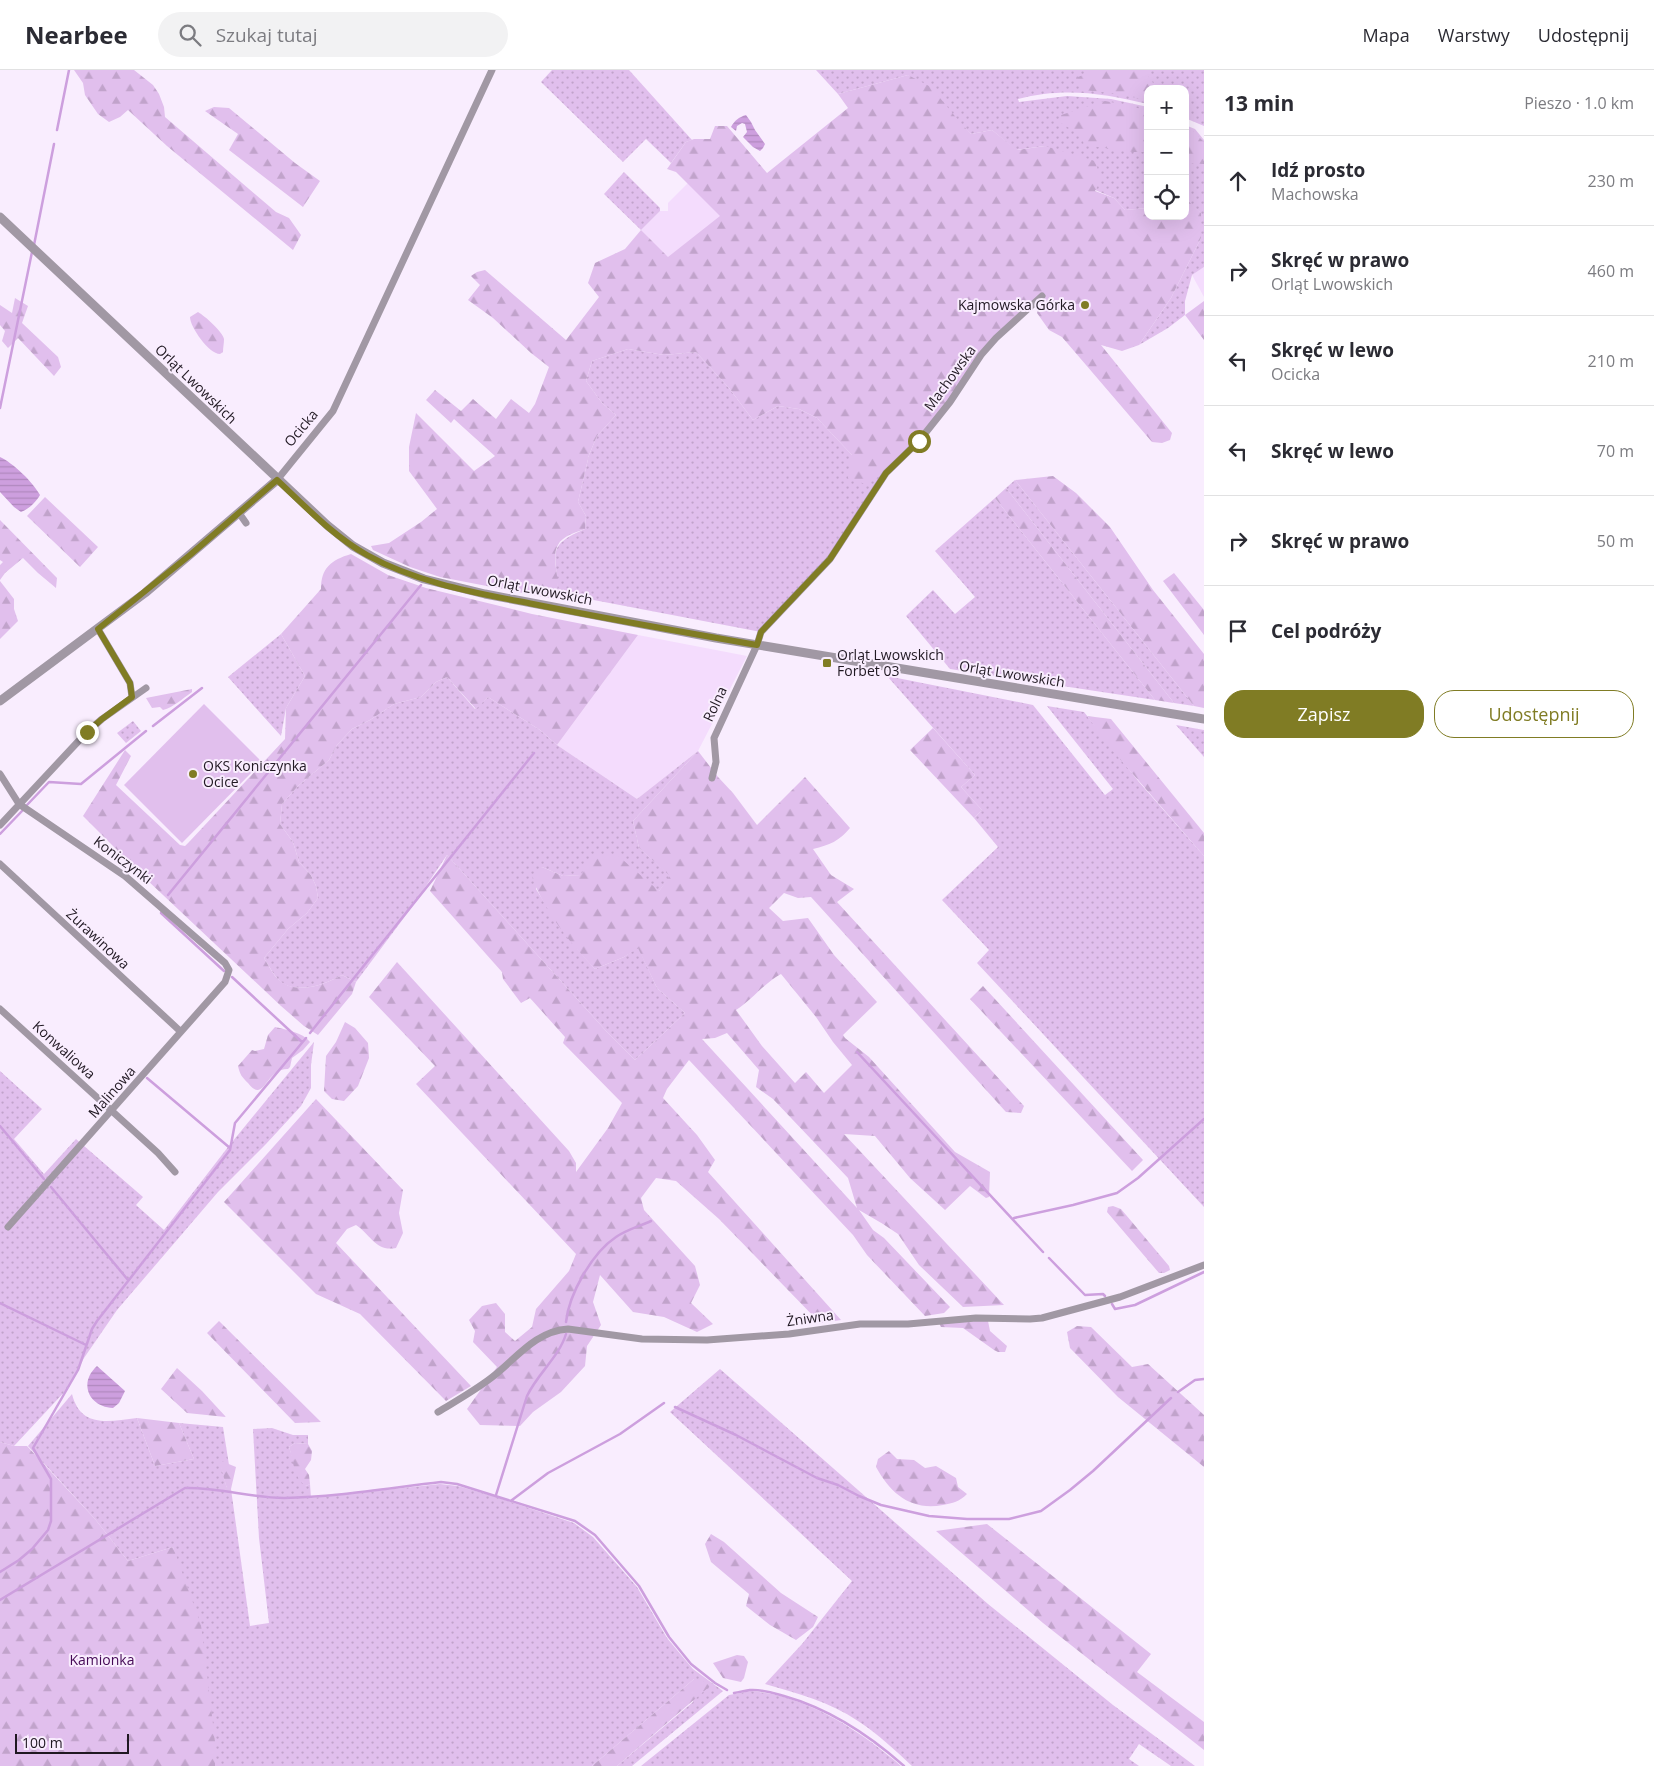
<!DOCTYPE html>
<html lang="pl">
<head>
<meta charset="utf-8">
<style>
  :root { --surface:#fff; --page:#f2f2f3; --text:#2b2b33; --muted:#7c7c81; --line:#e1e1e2; --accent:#807c24 }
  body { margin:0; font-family:"Open Sans",sans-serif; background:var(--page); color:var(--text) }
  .controls { position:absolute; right:15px; top:15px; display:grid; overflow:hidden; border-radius:10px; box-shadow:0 5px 20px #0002 }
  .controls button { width:45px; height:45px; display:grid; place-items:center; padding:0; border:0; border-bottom:1px solid var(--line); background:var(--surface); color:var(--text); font:25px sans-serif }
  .scale { position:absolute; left:15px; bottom:12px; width:114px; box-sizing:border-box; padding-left:5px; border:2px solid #201822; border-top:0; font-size:14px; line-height:18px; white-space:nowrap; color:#201822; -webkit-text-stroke:4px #f9edfe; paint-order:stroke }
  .stop { position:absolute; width:15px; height:15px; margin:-11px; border:4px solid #807c24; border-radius:50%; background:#fff }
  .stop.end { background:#807c24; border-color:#fff; box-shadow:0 1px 5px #0008 }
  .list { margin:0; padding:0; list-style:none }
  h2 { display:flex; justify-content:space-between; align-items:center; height:65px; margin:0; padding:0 20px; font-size:21px }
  h2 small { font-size:16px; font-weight:400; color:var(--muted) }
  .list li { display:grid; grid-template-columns:32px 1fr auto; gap:15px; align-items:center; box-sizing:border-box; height:90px; padding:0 20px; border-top:1px solid var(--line) }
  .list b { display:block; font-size:19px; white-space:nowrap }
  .list p { margin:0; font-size:16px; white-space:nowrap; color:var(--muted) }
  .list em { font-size:16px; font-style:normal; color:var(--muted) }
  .actions { display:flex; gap:10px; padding:15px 20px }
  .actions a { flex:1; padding:11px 0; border:1px solid var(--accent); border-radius:20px; text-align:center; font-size:18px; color:var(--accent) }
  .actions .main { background:var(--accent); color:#fff }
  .icon { flex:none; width:28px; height:28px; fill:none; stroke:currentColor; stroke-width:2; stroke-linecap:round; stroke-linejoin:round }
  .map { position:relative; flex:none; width:1204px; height:1696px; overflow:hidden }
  header { display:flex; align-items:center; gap:30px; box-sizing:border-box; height:70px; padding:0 25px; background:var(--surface); border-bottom:1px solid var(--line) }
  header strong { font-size:24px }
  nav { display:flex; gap:28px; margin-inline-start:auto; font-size:18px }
  .search { width:350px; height:45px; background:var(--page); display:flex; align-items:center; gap:12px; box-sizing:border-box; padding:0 18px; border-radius:28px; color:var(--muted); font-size:19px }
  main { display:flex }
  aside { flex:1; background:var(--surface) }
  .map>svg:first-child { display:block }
</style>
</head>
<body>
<header>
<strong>Nearbee</strong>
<div class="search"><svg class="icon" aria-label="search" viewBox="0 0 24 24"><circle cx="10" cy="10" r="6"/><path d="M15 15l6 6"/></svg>Szukaj tutaj</div>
<nav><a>Mapa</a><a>Warstwy</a><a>Udostępnij</a></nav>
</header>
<main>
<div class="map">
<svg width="1204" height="1696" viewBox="0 0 1204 1696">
  <defs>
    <pattern id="grass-dots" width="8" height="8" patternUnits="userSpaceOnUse" patternTransform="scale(1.25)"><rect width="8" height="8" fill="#e1bfed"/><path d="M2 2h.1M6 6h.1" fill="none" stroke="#c1a3cb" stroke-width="1.8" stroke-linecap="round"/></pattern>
    <pattern id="forest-firs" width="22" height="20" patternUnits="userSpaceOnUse" patternTransform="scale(1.25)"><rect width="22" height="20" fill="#e1bfed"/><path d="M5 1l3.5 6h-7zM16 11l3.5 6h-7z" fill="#c1a3cb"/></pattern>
    <pattern id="water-rules" width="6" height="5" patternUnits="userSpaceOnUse" patternTransform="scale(1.25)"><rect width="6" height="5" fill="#cd9fde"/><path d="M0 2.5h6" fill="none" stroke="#b088be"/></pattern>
  </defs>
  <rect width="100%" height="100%" fill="#f9edfe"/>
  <path fill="#f4dcfd" d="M688,113L721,146L668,188L641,160L660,141H668V133Z
    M1204,197V227L1192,205Z
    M638,565L747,586L698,681L637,729L557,675Z"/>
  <path fill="url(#grass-dots)" d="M552,0H629L692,70L686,72L671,93L646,69L623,92L541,12Z
    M816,0H1204V56L1185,48V19H1148V34C1103,23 1063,17 1018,29L1019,32L1067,26L1111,29L1148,37V138L1125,140L1114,128L1095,120L1045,76L1016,80L992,60L971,64L908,5L838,24Z
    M1185,55L1195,59L1204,70V197L1192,205L1185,231V245L1168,258L1139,275L1171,228L1201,168V143L1185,130Z
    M624,102L660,138V141L641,160L604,124Z
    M628,279L664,285L696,282L729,318L753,350L778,336L799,339L817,348L852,385L886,403L830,489L761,562L557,523C559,485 542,477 585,459L586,446L578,432L589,385L597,366L616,345L602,333L586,311L592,291Z
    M1015,410L1194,636L1174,633L1006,418Z
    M995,428L1155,630L950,599L906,546L933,520L955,544L975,527L935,481Z
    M281,564L305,606L286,638L281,666L228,607Z
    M887,606L1033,635L1105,725L1113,719L1047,636L1084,642L1139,712L1204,786V1137L977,893L989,880L942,830L998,777L974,748L982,740L961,717L975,705Z
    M447,607L475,639L488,627L540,660L557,675L637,729L698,681L633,751L639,778L671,806L659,821L581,805L563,806L542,797L536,819C554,848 571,874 595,899L624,887L638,877L657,918L685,943L635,990L607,962L447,785L409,841L356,912L342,905C326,914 300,924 282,913C275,908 269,896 264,888L288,859L307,843L318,828L316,816L311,805L299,792L293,772L280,754L282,734L298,716L329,690L337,675L352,659L370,650L394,634L421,627L436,612Z
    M133,651L141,661L126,673L117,663Z
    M1176,655L1204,660V687Z
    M314,972L311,995V1018L301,1036L266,1074L218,1122L117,1240L84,1288L69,1317L14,1376L0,1372V1001L42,1039L14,1069L44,1104L76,1069L143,1127L136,1135L164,1160L228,1077Z
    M720,1299L988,1534L1113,1635L1195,1696H1171L1139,1674L1129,1689L1139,1696H912C895,1680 878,1664 858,1651C830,1632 797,1623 765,1614L802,1574L852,1511L670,1342Z
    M72,1324C81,1359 109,1351 137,1348L155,1396L194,1389L179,1353L223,1357L229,1395L220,1391L227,1419H231L250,1556L269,1553L259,1468L253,1359L272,1358L293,1365H308V1374L295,1373L289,1377L293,1389L306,1416L310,1414L311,1428L440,1414L458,1416L496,1427L574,1453L593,1467L637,1517L667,1568L687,1592L693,1599L723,1621L632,1696H617L693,1632L694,1609L592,1696H215V1671L173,1477L128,1491L95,1449L28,1376Z
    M751,1621C807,1626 859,1660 901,1696H641L729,1625Z"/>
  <path fill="url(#forest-firs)" fill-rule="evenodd" d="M74,0H134L153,15L159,24L164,37L165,47L276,142L289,148L301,165L293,180L167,76L128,40L120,47L109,52L98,44L85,25L83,13Z
    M1094,0H1144L1152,12L1164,19H1148V31L1120,24L1083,20L1076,8Z
    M908,5L931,17L958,50L971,64L992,60L1017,80L1045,76L1095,91L1101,109L1095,121L1114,128L1125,140L1148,138V146H1185L1186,129L1201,143V168L1171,228L1139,275L1122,281L1101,275L1172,363L1170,370L1162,373L1152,372L1062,267L1049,260L1037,243L1042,227L996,268L950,332L886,403L865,414L848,408L852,385L817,348L799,339L778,336L753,350L729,318L696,282L664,285L628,279L592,291L586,311L602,333L616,345L597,366L589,385L578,432L586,446L585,459C577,462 562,466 558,475C549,491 564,510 554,529L440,507L410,497L373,480L371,476L389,473L421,452L437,439L409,401V377L416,343L474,401L495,386L454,349L451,353L426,330L435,320L461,341L473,329L496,349L511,329L529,343L535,334L549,297L531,283L493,248L468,230L480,215L471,206L477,202L485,200L566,270L599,227L588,213L595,193L625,179L641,160L668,187L720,146L676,102L667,99L686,72L694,69H710L715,56H727L767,103L848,38L838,24Z
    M1105,31L1132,36L1148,42V82H1133L1084,75L1082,66L1061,53V45Z
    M214,37L229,38L295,93L320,111L303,137L229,80L238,64L205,41Z
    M1185,58L1193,61L1204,72V94L1185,93Z
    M15,228L28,236L22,253L58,287L61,297L54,306L18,268L8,278L2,271L5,261L0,255V235L12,243Z
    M1204,231V270L1185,245Z
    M198,242C205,246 223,262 224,269C224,273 223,278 223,282L220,284C209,284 190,257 190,247Z
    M1053,406L1076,423L1110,457L1153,520L1204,584V638L1194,636L1015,410Z
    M1006,418L1174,633L1155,630L995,428Z
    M45,427L98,477L80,497L27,446Z
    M0,450L57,508L56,518L38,503L23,488L5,503L0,510V495L3,492L0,490Z
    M351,484L388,505L426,518L532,544L638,565L557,675L540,660L488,627L476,639L447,607L436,612L421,627L394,634L370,650L352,659L337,675L329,690L298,716L282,734L280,754L293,772L299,792L311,805L316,816L318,828L307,843L288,859L264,888C269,896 275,909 283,913C300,924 326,914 342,905L356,912L352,924L318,965L304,956L281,936L146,809L83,746L125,680L131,686L116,715L180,775L185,776L190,771L285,669L286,638L305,606L281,564L321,519C321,498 331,490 351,484Z
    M1174,503L1204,540V565L1163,511Z
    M0,511L14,529V539L18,551L0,569Z
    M192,619V622C182,629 174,637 163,640L160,637L152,638L146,628Z
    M1087,646L1111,649L1204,763V786L1112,680Z
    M933,658L975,705L961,717L982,740L974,748L910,680Z
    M698,681L718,707L733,723L757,755L805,707L850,758C839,771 830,775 813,779L831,805L854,819L837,832L1024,1036L1021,1043L1006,1042L811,827L798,828L784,823L769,838L783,851L808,848L834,885L877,932L843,965L845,968L869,987L955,1082L990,1102L989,1127L986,1128L970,1116L945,1140L910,1108L875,1066L844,1064L1004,1235L963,1237L919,1195L898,1164L883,1154L859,1140L873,1160L884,1168L950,1237L944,1243L925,1246L867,1185L853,1165L689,990L667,1019L663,1028L697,1065L715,1090L708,1102L841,1250L820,1253L719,1149L676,1111L656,1108L641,1128L644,1140L695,1196L700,1215L691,1233L713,1254L697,1262L664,1247L633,1242L600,1205L593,1232L601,1255L587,1276L585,1296L561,1322L533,1342L520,1356L480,1355L467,1339L497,1297L473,1272L475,1261L469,1250L482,1236L496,1233L505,1244V1262L515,1271L532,1257L536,1239L569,1201L576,1184L416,1014L435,996L369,927L397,892L569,1081L576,1093V1102L608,1058L622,1033L563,973L565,967L530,928L521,933L503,909L502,902L430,821L447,785L607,962L635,990L685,943L657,918L638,878L624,887L595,899C570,873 545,842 532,807L542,797L563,806L581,805L592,784H616L659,821L670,806L639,778L633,751ZM781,904L816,947L833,972L852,995L824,1023L806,1002L795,1013L762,976L736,940C752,930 764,913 781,904ZM727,963L759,1000L756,1017L773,1029L848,1108L857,1138L702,969L715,968Z
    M983,916L1143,1090L1132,1101L970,929Z
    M345,952L355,958L368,973L369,988L358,1016L344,1031L332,1029L324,1021L326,986L336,972Z
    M275,957C287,960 302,962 310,972L303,980L292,988L290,997L288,999C265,998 265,1035 248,1013C242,1007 240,1005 238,996L252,980L255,981L264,979L268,965Z
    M316,1029L403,1120L399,1143L403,1163L396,1178C376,1182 371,1165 356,1155L347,1159L336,1173L471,1316L446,1331L360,1244L316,1224L224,1132Z
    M1113,1136L1121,1139L1169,1196L1170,1200L1164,1203H1159L1107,1142L1108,1137Z
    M964,1250L988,1251L990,1261L1007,1276L1005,1282H998L994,1280L963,1258L941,1257L939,1253Z
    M219,1251L321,1352L295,1353L207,1263Z
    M1077,1256L1091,1257L1132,1297L1148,1294L1204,1345V1397L1118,1327L1070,1278L1067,1262Z
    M177,1298L202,1321L226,1347L187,1343L161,1319Z
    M137,1348L179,1353L194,1389L155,1396Z
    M0,1372L14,1376H27L95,1449L128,1491L173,1477L201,1555L215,1671V1696H0Z
    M295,1373L308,1374L312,1381L311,1390L305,1399L309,1405L310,1414L306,1416C294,1409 293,1389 289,1377Z
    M889,1381L897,1389L914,1390L925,1398L936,1396L956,1408L958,1417L967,1424C959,1432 953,1433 943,1435C911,1441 891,1424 876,1397L878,1389Z
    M219,1390L236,1397L231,1419H227Z
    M987,1454L1151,1584L1137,1602L1204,1652V1680L1043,1553L936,1461Z
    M711,1464L724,1472L781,1523L818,1547L813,1557L796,1570L770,1555L746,1536L749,1524L711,1492L705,1474Z
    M737,1585L744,1586L748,1592L744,1608L741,1612L723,1608L713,1593Z
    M694,1609L703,1611L710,1616L617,1696H592Z"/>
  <path fill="#e1bfed" d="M204,634L262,692L182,773L124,715Z"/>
  <path fill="url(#water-rules)" d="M746,45L751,52L755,60L765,74L763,78L760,81L753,77L743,67L747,62L745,54L742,53L737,56L736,61L731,57C734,51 739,47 746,45Z
    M0,387C13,393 33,412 40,425C36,432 29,439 21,442L14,437L0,422Z
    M97,1296L125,1321L119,1333L113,1338C89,1337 78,1313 97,1296Z"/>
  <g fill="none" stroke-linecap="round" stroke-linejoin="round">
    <path stroke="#cd9fde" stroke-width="2.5" d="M57,60L69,0
      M34,175L54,74
      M0,338L32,182
      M153,656L202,618
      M27,735L49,712L81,714L146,661
      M0,764L23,740
      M168,825L421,515
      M162,841L161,843L224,901
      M232,907L302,972
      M310,963L534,683
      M857,982L1043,1182
      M147,1008L230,1078
      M0,1056L44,1109
      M51,1117L128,1210
      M1014,1148L1073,1135L1117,1123L1138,1108L1204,1049
      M1049,1188L1085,1225L1103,1224L1105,1226
      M0,1233L86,1275
      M1112,1234L1115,1239L1135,1235L1204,1202
      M566,1252C569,1224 592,1183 616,1167C626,1160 640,1156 651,1151
      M1178,1322L1195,1310L1204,1309
      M675,1337L736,1365L817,1408L838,1415L859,1426L881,1435L929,1446L967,1449H1009L1041,1441L1070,1420L1093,1401L1171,1328
      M496,1425L527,1326C538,1303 559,1287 566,1264
      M512,1430L548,1403L620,1364L664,1333
      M0,1502L19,1490L32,1479L48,1460L51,1451V1409L33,1378L78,1300L92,1259L97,1251L230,1080L235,1053L306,968
      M0,1530L185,1418C218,1417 251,1428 284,1428C336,1427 389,1418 441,1412L457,1414L575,1451L595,1465L639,1516L669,1567L691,1594L715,1613L727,1620
      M734,1623C739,1622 745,1621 750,1620C761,1619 773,1623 784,1626C830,1639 868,1664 904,1696"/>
    <path stroke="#a198a4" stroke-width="7" d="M277,410L333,341L492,0
      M239,443L246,453
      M98,559L130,613L132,627
      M0,704L19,734L125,806L225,893L229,900L225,912L8,1157
      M712,708L716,692L714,668L757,575L761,562L830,489L886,403L919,371L950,332L981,285L996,268L1042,226
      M0,755L87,662L102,649L146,618
      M0,794L180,961
      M0,939L158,1083L175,1102
      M438,1342C456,1331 474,1321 491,1308C515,1290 535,1261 568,1259L642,1269L707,1270L789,1264L860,1254H908L976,1248L1030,1249L1042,1248L1120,1227L1204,1195"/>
    <path stroke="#a198a4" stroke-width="9" d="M0,147L327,455L353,476L383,493L424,509L485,524L716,568L1204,649
      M0,631L145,523L277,410"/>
  </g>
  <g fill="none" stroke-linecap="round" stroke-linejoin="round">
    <path stroke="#807c24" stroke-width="6" d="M87,662L102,649L132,627L130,613L98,559L190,485L277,410C305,436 333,466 367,485C417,513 477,523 533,534C608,549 682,562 757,575L761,562L830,489L886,403L919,371"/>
  </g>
  <g fill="#807c24" stroke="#f9edfe" stroke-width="2">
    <circle cx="1085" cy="235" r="5"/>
    <rect x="822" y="588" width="10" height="10" rx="2.5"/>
    <circle cx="193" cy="704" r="5"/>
  </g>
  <g text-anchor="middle" stroke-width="4" stroke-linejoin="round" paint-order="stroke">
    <g font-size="14" fill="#201822" stroke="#f9edfe" text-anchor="start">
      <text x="1075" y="240" text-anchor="end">Kajmowska Górka</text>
      <text x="837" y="590">Orląt Lwowskich<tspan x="837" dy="16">Forbet 03</tspan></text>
      <text x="203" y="701">OKS Koniczynka<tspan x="203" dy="16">Ocice</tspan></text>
    </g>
    <g font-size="14" fill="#201822" stroke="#f9edfe">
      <text transform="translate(950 308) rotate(-54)" y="5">Machowska</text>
      <text transform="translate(196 314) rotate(44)" y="5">Orląt Lwowskich</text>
      <text transform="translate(301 358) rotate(-50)" y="5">Ocicka</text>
      <text transform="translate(540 520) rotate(11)" y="5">Orląt Lwowskich</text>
      <text transform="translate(1012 604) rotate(9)" y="5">Orląt Lwowskich</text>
      <text transform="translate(715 634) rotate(-65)" y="5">Rolna</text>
      <text transform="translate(123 790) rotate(37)" y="5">Koniczynki</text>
      <text transform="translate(98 869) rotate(43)" y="5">Żurawinowa</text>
      <text transform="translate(64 980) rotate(42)" y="5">Konwaliowa</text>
      <text transform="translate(112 1022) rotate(-49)" y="5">Malinowa</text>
      <text transform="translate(810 1248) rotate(-8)" y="5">Żniwna</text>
    </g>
    <g font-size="14" fill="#450956" stroke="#f9edfe">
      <text x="102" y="1595">Kamionka</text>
    </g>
  </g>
</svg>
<div class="controls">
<button>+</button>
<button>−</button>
<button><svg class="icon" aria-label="locate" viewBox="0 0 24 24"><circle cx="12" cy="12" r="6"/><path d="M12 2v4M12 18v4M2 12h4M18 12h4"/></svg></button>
</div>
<div class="scale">100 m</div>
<div class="stop" style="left:919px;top:371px"></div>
<div class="stop end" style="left:87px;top:662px"></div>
</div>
<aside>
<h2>13 min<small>Pieszo · 1.0 km</small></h2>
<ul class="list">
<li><svg class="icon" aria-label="ahead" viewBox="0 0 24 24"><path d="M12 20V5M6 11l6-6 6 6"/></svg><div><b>Idź prosto</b><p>Machowska</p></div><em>230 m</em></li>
<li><svg class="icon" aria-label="right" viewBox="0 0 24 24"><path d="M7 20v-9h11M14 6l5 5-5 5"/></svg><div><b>Skręć w prawo</b><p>Orląt Lwowskich</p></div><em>460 m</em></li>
<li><svg class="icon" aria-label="left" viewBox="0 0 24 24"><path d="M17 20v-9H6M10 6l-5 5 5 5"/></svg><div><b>Skręć w lewo</b><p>Ocicka</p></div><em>210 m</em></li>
<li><svg class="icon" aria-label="left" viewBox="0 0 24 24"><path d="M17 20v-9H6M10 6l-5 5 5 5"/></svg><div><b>Skręć w lewo</b></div><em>70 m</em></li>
<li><svg class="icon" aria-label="right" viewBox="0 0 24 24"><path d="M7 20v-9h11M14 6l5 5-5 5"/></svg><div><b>Skręć w prawo</b></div><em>50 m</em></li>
<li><svg class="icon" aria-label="arrive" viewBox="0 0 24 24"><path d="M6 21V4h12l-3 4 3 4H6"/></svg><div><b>Cel podróży</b></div></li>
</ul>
<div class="actions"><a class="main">Zapisz</a><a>Udostępnij</a></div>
</aside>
</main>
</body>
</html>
